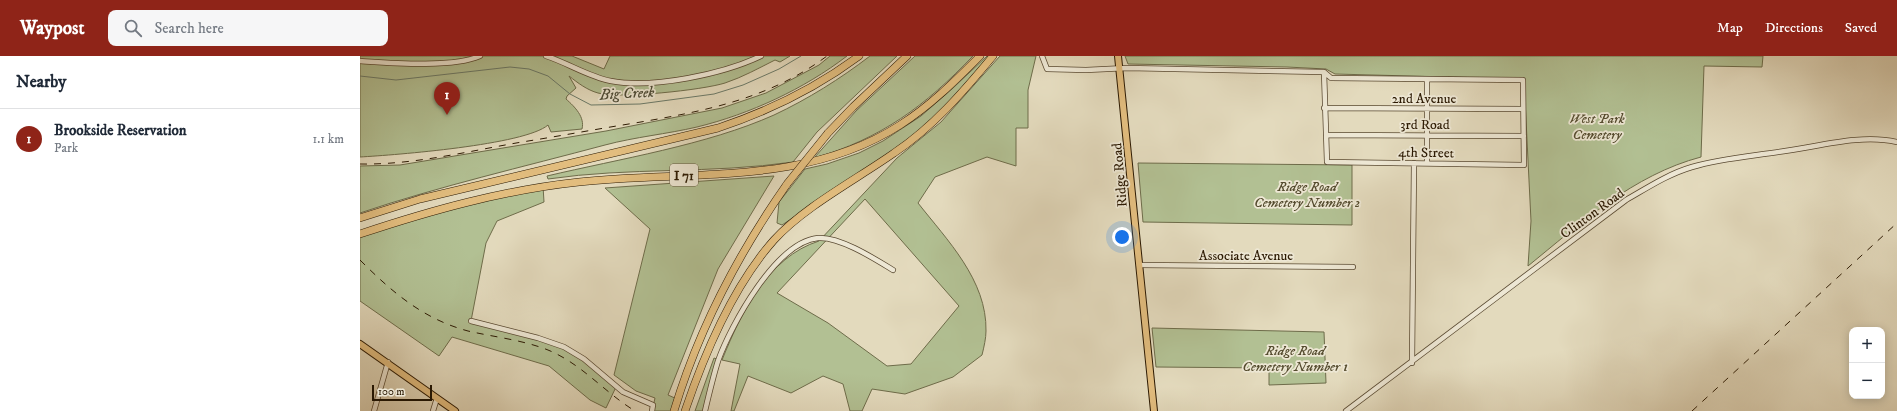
<!DOCTYPE html>
<html lang="en">
<head>
<meta charset="utf-8">
<style>
  :root { --surface:#fff; --page:#f6f6f7; --text:#1f2937; --muted:#747a83; --line:#e0e1e3; --accent:#8f2418 }
  body { margin:0; font-family:"IM FELL DW Pica",serif; background:var(--page); color:var(--text) }
  .controls { position:absolute; right:12px; bottom:12px; display:grid; overflow:hidden; border-radius:8px; box-shadow:0 2px 10px #0003 }
  .controls button { width:36px; height:36px; display:grid; place-items:center; padding:0; border:0; border-bottom:1px solid var(--line); background:var(--surface); color:var(--text); font:20px sans-serif }
  .scale { position:absolute; left:12px; bottom:10px; width:60px; box-sizing:border-box; padding-left:4px; border:2px solid #2b1902; border-top:0; font-size:11px; line-height:14px; white-space:nowrap; color:#2b1902; -webkit-text-stroke:3px #ede7d4; paint-order:stroke }
  .you { position:absolute; left:762px; top:181px; width:14px; height:14px; margin:-10px; border:3px solid #fff; border-radius:50%; background:#1a73e8; box-shadow:0 0 0 6px #1a73e833 }
  .badge { display:grid; place-items:center; width:26px; height:26px; border-radius:50%; background:var(--accent); color:#fff; font-size:13px; font-weight:700 }
  .pin { position:absolute; translate:-50% -33px; filter:drop-shadow(0 1px 2px #0008) }
  .pin::after { content:''; position:absolute; top:21px; width:14px; height:12px; background:inherit; clip-path:polygon(0 0,100% 0,50% 100%) }
  .list { margin:0; padding:0; list-style:none }
  h2 { display:flex; justify-content:space-between; align-items:center; height:52px; margin:0; padding:0 16px; font-size:17px }
  h2 small { font-size:13px; font-weight:400; color:var(--muted) }
  .list li { display:grid; grid-template-columns:26px 1fr auto; gap:12px; align-items:center; box-sizing:border-box; height:60px; padding:0 16px; border-top:1px solid var(--line) }
  .list b { display:block; font-size:15px; white-space:nowrap }
  .list p { margin:0; font-size:13px; white-space:nowrap; color:var(--muted) }
  .list em { font-size:13px; font-style:normal; color:var(--muted) }
  .icon { flex:none; width:22px; height:22px; fill:none; stroke:currentColor; stroke-width:2; stroke-linecap:round; stroke-linejoin:round }
  .map { position:relative; flex:none; width:1537px; height:355px; overflow:hidden }
  header { display:flex; align-items:center; gap:24px; box-sizing:border-box; height:56px; padding:0 20px; background:var(--accent); color:#fff }
  header strong { font-size:19px }
  nav { display:flex; gap:22px; margin-inline-start:auto; font-size:14px }
  .search { width:280px; height:36px; background:var(--page); display:flex; align-items:center; gap:10px; box-sizing:border-box; padding:0 14px; border-radius:8px; color:var(--muted); font-size:15px }
  main { display:flex }
  aside { flex:1; background:var(--surface) }
  .map>svg:first-child { display:block }
</style>
</head>
<body>
<header>
<strong>Waypost</strong>
<div class="search"><svg class="icon" aria-label="search" viewBox="0 0 24 24"><circle cx="10" cy="10" r="6"/><path d="M15 15l6 6"/></svg>Search here</div>
<nav><a>Map</a><a>Directions</a><a>Saved</a></nav>
</header>
<main>
<aside>
<h2>Nearby<small></small></h2>
<ul class="list">
<li><span class="badge">1</span><div><b>Brookside Reservation</b><p>Park</p></div><em>1.1 km</em></li>
</ul>
</aside>
<div class="map">
<svg width="1537" height="355" viewBox="0 0 1537 355">
  <rect width="100%" height="100%" fill="#e3dabd"/>
  <filter id="stains"><feTurbulence type="fractalNoise" baseFrequency=".005" numOctaves="4"/><feColorMatrix values="0 0 0 0 .2 0 0 0 0 .09 0 0 0 0 .02 0 0 0 .5 -.17"/></filter>
  <radialGradient id="worn" r=".72"><stop offset=".6" stop-color="#630" stop-opacity="0"/><stop offset="1" stop-color="#630" stop-opacity=".3"/></radialGradient>
  <path fill="#b2c093" stroke="#6e6c4a" fill-rule="evenodd" d="M0,0H212L244,13L250,0H430L420,6L415,4C399,12 383,21 365,27C343,34 259,43 238,37C227,34 218,27 209,20L216,32L207,40L206,43C215,51 225,61 222,73L191,76L188,69C165,89 35,99 0,101Z
    M470,0H487C444,33 390,58 337,71C307,78 275,81 245,89C163,111 80,130 0,157V110L40,109L246,75L362,52L406,37L459,9Z
    M510,0H537L457,76L433,106C352,118 269,111 188,123L187,120C259,103 347,89 414,59C448,43 480,23 510,0Z
    M555,0H613C565,50 521,83 454,102L496,55Z
    M627,0H630L577,59L548,85L422,169L417,167L419,146L445,113L467,108L499,97L523,85L561,60L592,33Z
    M640,0H676L668,34V72H656V110L627,101L575,121L558,147C587,184 627,224 626,275C626,282 624,291 622,299L593,321L545,338L512,333L502,355H490L483,328L463,320L431,337L388,320L374,355H371L380,308L362,304C381,257 408,201 459,185L537,102L581,66ZM505,143L599,250L551,308L527,310L468,267L417,237Z
    M765,0H1403L1402,11L1344,10L1341,101C1273,119 1221,167 1168,210L1171,165L1164,23L975,18L966,13L927,11L768,8Z
    M778,107L992,109V169L783,166Z
    M414,120L358,213L308,339L317,343L314,355H292L295,342L276,335L254,319L290,173L245,132Z
    M183,130L184,146L137,165L126,187L111,265L190,285L224,303L256,331L246,352L230,344L189,310L92,281L79,300L0,245V180L41,165Z
    M792,272L964,276L966,327L909,329V312L796,311Z
    M354,302L357,303L343,355H335Z"/>
  <g fill="none" stroke-linecap="round" stroke-linejoin="round">
    <path stroke="#6b7a69" stroke-width="1" d="M0,20L36,24L150,11L169,13L188,20L210,38L231,49L280,48L354,38L383,29L419,13L441,0"/>
    <g stroke="#594931" stroke-width="6">
      <path id="minor" d="M186,0C208,7 229,21 251,25C293,33 363,18 401,0
        M682,0L687,13L726,14L767,12L964,16L971,22L1163,24L1164,109L967,106L964,16
        M0,5C31,7 93,12 120,0
        M1067,24V107
        M964,52L1163,53
        M966,79L1164,80
        M779,209L993,211
        M111,265L178,282L204,291L224,303L263,336L293,349L292,355
        M1052,307L1054,107
        M14,355L28,306
        M73,355L77,342
        M345,355C349,338 353,321 358,305C371,269 416,186 458,182C479,180 515,203 533,214
        M986,355L1266,144C1287,132 1308,118 1332,111C1362,102 1394,100 1425,95C1461,90 1501,78 1537,86"/>
    </g>
    <g stroke="#2b1902" stroke-width="8">
      <path id="major" d="M758,0L794,355
        M0,288L95,355"/>
    </g>
    <g stroke="#2b1902" stroke-width="8">
      <path id="highway" d="M468,77L493,51L547,0
        M0,162L60,143L358,72C409,55 456,32 499,0
        M0,178C72,154 144,134 219,126C327,114 444,131 540,69C570,50 595,25 620,0
        M314,355C339,272 378,198 427,128
        M325,355C344,299 374,229 414,184C444,151 497,123 534,97C573,71 603,36 633,0"/>
    </g>
    <use href="#minor" stroke="#ede7d4" stroke-width="4.5"/>
    <use href="#major" stroke="#e2bd7e" stroke-width="6"/>
    <use href="#highway" stroke="#e2bd7e" stroke-width="7"/>
    <path stroke="#2b1902" stroke-width="1" stroke-dasharray="7 7" stroke-linecap="butt" d="M0,108C54,109 109,95 162,86C200,80 237,73 275,67C345,55 409,43 467,0
      M0,204C32,236 63,263 108,275C134,281 163,284 188,294C222,308 244,336 275,355
      M1332,355L1537,167"/>
    <g stroke="#2b1902" stroke-width="8" stroke-linecap="butt">
      <path id="highway-bridge" d="M427,128L468,77"/>
    </g>
    <use href="#highway-bridge" stroke="#e2bd7e" stroke-width="7"/>
  </g>
  <g text-anchor="middle" stroke-width="3.5" stroke-linejoin="round" paint-order="stroke">
    <rect fill="#ede7d4" stroke="#655741" stroke-width="1" x="310" y="108" width="28" height="22" rx="3"/>
    <g font-size="13" font-weight="bold" fill="#2b1902">
      <text x="324" y="124">I 71</text>
    </g>
    <g font-size="14" fill="#2b1902" stroke="#ede7d4">
      <text x="1064" y="47">2nd Avenue</text>
      <text x="1065" y="73">3rd Road</text>
      <text transform="translate(1066 96) rotate(1)" y="5">4th Street</text>
      <text transform="translate(759 119) rotate(-95)" y="5">Ridge Road</text>
      <text transform="translate(1232 157) rotate(-36)" y="5">Clinton Road</text>
      <text x="886" y="204">Associate Avenue</text>
    </g>
    <g font-size="14" font-style="italic" fill="#544b2e" stroke="#ede7d4">
      <text x="1237" y="67">West Park<tspan x="1237" dy="16">Cemetery</tspan></text>
      <text x="947" y="135">Ridge Road<tspan x="947" dy="16">Cemetery Number 2</tspan></text>
      <text x="935" y="299">Ridge Road<tspan x="935" dy="16">Cemetery Number 1</tspan></text>
    </g>
    <g font-size="15" font-style="italic" fill="#4b4a35" stroke="#ede7d4">
      <text transform="translate(267 37) rotate(-3)" y="5">Big Creek</text>
    </g>
  </g>
  <rect width="100%" height="100%" filter="url(#stains)"/>
  <rect width="100%" height="100%" fill="url(#worn)"/>
</svg>
<div class="controls">
<button>+</button>
<button>−</button>
</div>
<div class="scale">100 m</div>
<div class="you"></div>
<div class="pin badge" style="left:87px;top:59px">1</div>
</div>
</main>
</body>
</html>
